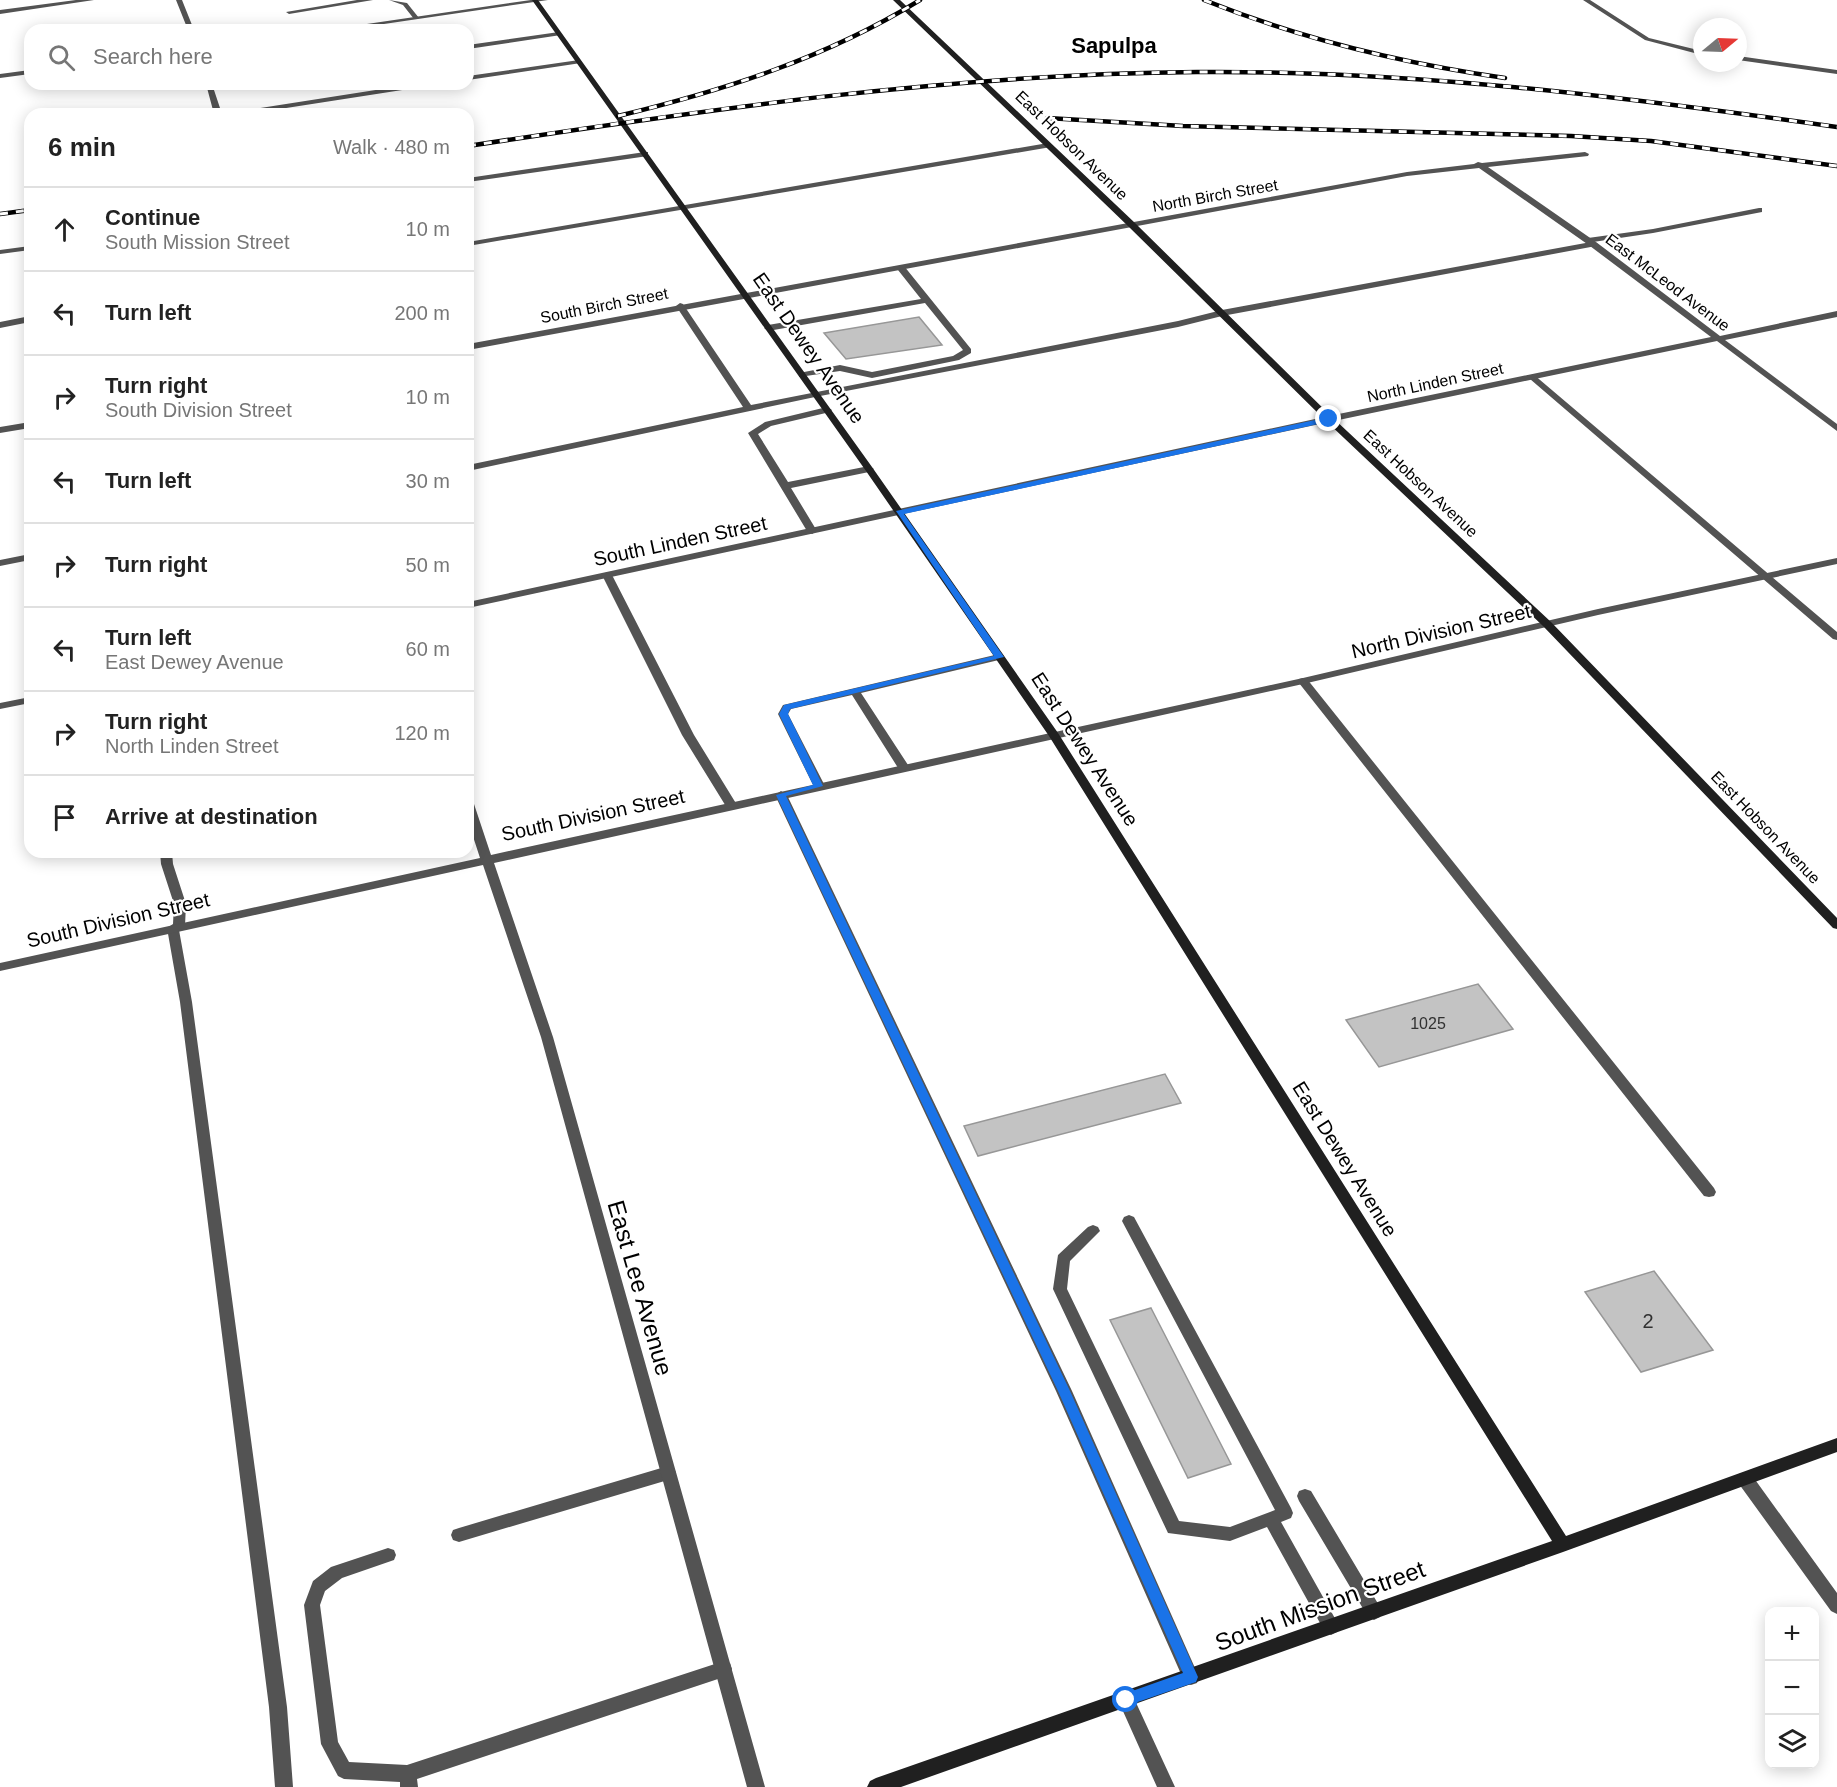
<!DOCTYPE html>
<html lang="en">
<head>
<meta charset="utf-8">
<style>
  :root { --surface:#fff; --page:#f2f2f2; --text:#222; --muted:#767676; --line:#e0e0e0 }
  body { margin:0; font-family:Arial,sans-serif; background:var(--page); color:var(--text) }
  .controls { position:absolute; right:18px; bottom:18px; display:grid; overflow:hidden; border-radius:12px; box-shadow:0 3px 15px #0003 }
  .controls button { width:54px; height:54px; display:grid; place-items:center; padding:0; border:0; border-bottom:2px solid var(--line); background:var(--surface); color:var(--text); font:30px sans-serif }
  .compass { position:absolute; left:1693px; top:18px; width:54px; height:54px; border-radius:50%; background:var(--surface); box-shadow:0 3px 15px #0003; rotate:71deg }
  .stop { position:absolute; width:18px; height:18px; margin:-14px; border:4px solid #1a73e8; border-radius:50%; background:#fff }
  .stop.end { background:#1a73e8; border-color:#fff; box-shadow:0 2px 6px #0008 }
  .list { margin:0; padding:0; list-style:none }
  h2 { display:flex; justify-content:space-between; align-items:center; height:78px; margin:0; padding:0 24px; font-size:26px }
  h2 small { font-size:20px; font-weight:400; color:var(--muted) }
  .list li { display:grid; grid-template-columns:39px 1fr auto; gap:18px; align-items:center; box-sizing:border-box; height:84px; padding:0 24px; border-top:2px solid var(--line) }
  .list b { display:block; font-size:22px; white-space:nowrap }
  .list p { margin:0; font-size:20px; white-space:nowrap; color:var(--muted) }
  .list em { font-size:20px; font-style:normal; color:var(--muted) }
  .icon { flex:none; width:33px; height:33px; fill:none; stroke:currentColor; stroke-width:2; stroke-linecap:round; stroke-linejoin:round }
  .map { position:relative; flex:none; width:1837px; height:1787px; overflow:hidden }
  .search { position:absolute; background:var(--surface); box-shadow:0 3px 15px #0003; left:24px; top:24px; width:450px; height:66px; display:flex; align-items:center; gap:15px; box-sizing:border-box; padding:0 21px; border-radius:18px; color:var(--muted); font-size:22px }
  .panel { position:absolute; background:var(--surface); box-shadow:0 3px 15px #0003; left:24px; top:108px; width:450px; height:750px; border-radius:18px }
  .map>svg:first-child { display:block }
</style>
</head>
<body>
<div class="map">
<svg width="1837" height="1787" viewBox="0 0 1837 1787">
  <rect width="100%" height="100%" fill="#fff"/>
  <path fill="#c3c3c3" stroke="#979797" stroke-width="1.5" d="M919,317L942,345L846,359L824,333Z
    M1478,984L1513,1029L1379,1067L1346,1020Z
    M1165,1074L1181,1103L978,1156L964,1126Z
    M1654,1271L1713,1350L1641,1372L1585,1292Z
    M1151,1308L1231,1464L1188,1478L1110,1320Z"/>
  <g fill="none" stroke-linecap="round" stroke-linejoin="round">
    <path fill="#535353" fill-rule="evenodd" d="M76,0H94L0,14V10Z
      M357,0H373L289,14L286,12Z
      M389,0L407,3L419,18L414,19L403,5Z
      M559,32L561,33V35L468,49V45Z
      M579,60L582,62L581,63L468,80V76Z
      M414,84H431L428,86L248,114H230L234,112Z
      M1048,143L1052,145L1051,147L468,246V242Z
      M1759,208H1762V212L1653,233L1593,242L1597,244L1596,246L1222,316L1178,327L815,397L468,471V465L743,407L676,306L680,303L683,304L751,405L1178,321L1222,310L1591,242H1585L1584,240L1588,238L1653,229Z
      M898,266H904L971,349V353L959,360L872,378L840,371L799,377V373L840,365L872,372L953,356L963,350L925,303L768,331L764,328L768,325L921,299L898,270Z
      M30,316V322L0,328V322Z
      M1533,374L1837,632V640L1833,639L1530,379L1529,377Z
      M827,407L832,410L830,412L771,426L758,434L788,482L869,466L874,469L869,472L791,488L817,531L812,534L807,531L748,433L765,422Z
      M30,554V560L0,566V560Z
      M607,572L612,575L694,735L737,805L735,808H727L682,735L602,575Z
      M999,654L1003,655L1004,657L1003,659L861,693L910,768L908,771H900L852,695L791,709L788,714L825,786L819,790L815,789L778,714L783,705Z
      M1303,678L1307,679L1714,1188L1716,1192L1714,1196L1709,1197L1704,1196L1299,683L1298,681L1299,679Z
      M781,791L787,795L1072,1391L1199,1677L1197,1683L1191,1685L1185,1683L1056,1391L775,795Z
      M160,852H172L173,864L186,904L185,926L179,930L192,1002L287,1707L293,1787H275L269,1707L180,1002L167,928L173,924L174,904L161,864Z
      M1129,1215L1134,1217L1291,1508L1293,1513L1291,1518L1281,1522L1337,1622L1339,1627L1337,1632L1331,1635L1325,1632L1267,1527L1230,1541L1168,1533L1053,1289L1058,1255L1088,1227L1093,1225L1098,1227L1100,1231L1070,1261L1067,1289L1179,1521L1230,1527L1275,1510L1122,1221L1124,1217Z
      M668,1466L674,1468L676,1473L674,1478L668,1480L459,1542L453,1540L451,1535L453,1530L459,1528Z
      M1305,1489L1311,1491L1380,1607L1382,1612L1380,1617L1374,1620L1368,1617L1299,1501L1297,1496L1299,1491Z
      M388,1548L394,1550L396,1555L394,1560L342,1578L325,1591L320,1605L338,1742L349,1762L407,1765L724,1661L730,1663L732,1669L730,1675L724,1677L417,1779L418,1787H400V1782L344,1779L338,1776L321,1744L304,1605L313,1581L331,1567Z
      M1126,1692L1132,1694L1175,1787H1157L1118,1700L1120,1694Z"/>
    <path fill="#535353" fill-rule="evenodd" d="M176,0H182L194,30H188Z
      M531,0H548L343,30H326Z
      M1583,0H1590L1649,38L1702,51V55L1645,40Z
      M1738,56L1837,70V74L1738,60Z
      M30,70V74L0,78V74Z
      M206,84H212L222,114H214Z
      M645,152H648V156L468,182V178Z
      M1585,152L1589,154L1588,156L1488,167L1596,242L1720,336L1837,311V317L1725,340L1837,424V431L1717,341L1329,422L468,608V602L1329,416L1711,337L1590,246L1479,168L1407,176L468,350V344L1407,172L1474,164L1478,162L1482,163Z
      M30,246V250L0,254V250Z
      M30,422V428L0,433V427Z
      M1837,558V564L1598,615L1303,684L494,863L553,1037L765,1787H747L541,1037L483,865L0,971V963L480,858L468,821V800L474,804L491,855L1303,678L1598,609Z
      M30,697V703L0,709V703Z
      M1745,1472L1751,1474L1837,1593V1614L1831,1611L1739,1484L1737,1479L1739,1474Z"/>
    <path fill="#202020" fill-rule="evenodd" d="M532,0H538L872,467L1058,733L1566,1536L1837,1438V1452L1563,1552L901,1787H867L870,1781L876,1778L1552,1541L1049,736L866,471Z
      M893,0H900L1135,223L1332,417L1551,622L1837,918V929L1833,928L1543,626L1326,421L1129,227Z"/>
    <g stroke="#000" stroke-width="4.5">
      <path id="rail" d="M1204,0C1301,39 1401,63 1505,78
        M618,116C725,90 826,58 920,0
        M1047,118L1183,126L1571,136L1651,141L1837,166
        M468,146C710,109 951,74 1197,72C1412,70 1624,97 1837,127
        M0,214L30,210"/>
    </g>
    <use href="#rail" stroke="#fff" stroke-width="3" stroke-dasharray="8" stroke-linecap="butt"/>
  </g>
  <path fill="#1a73e8" d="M1329,417L1332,421L904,514L1004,657L790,709L788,714L823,786L786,796L1070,1391L1198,1677L1196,1682L1126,1706L1119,1700L1121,1695L1183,1673L1058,1391L776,795L813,785L779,714L784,705L994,656L896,511Z"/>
  <g text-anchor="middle" stroke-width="4.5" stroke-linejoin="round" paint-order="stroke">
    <g font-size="16" fill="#000" stroke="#fff">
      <text transform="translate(1072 145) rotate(44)" y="6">East Hobson Avenue</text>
      <text transform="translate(1215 195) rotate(-10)" y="6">North Birch Street</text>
      <text transform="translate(1668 282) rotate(37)" y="6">East McLeod Avenue</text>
      <text transform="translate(604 305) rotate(-11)" y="6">South Birch Street</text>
      <text transform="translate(1435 382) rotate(-12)" y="6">North Linden Street</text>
      <text transform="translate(1421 483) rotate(43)" y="6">East Hobson Avenue</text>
      <text transform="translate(1766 827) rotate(46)" y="6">East Hobson Avenue</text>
    </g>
    <g font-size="16" fill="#313131">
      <text x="1428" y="1029">1025</text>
    </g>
    <g font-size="20" fill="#000" stroke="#fff">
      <text transform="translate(809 348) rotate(55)" y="7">East Dewey Avenue</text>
      <text transform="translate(680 541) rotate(-12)" y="7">South Linden Street</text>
      <text transform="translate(1441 631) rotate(-13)" y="7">North Division Street</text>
      <text transform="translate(1085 749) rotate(57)" y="7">East Dewey Avenue</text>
      <text transform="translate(593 815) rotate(-12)" y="7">South Division Street</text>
      <text transform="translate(118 920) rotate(-13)" y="7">South Division Street</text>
      <text transform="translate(1345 1159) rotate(58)" y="7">East Dewey Avenue</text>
    </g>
    <g font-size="20" fill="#313131">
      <text x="1648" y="1328">2</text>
    </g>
    <g font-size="22" font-weight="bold" fill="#000" stroke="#fff">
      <text x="1114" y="53">Sapulpa</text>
    </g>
    <g font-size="24" fill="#000" stroke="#fff">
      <text transform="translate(640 1288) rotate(74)" y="8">East Lee Avenue</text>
      <text transform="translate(1320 1606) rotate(-20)" y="8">South Mission Street</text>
    </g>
  </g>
</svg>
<div class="controls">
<button>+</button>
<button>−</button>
<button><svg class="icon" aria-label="layers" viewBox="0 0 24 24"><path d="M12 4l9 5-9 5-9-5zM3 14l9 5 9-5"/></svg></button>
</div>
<svg class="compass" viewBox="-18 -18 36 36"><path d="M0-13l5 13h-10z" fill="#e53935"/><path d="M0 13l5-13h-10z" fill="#767676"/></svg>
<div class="stop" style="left:1126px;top:1700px"></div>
<div class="stop end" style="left:1329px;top:419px"></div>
<div class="search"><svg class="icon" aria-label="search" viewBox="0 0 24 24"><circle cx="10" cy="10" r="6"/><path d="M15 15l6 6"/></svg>Search here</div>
<section class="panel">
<h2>6 min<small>Walk · 480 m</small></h2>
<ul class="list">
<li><svg class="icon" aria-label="ahead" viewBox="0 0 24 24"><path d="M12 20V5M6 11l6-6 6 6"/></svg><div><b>Continue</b><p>South Mission Street</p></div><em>10 m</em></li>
<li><svg class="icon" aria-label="left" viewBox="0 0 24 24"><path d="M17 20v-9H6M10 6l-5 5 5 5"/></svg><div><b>Turn left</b></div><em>200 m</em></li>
<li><svg class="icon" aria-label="right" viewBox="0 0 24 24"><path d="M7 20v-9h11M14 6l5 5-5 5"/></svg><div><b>Turn right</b><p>South Division Street</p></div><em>10 m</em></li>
<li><svg class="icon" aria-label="left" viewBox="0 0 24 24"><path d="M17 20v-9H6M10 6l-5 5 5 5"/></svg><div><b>Turn left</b></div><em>30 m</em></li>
<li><svg class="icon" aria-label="right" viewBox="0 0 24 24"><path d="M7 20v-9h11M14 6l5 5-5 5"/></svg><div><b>Turn right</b></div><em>50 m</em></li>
<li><svg class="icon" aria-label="left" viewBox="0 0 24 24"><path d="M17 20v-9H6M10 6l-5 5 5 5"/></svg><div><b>Turn left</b><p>East Dewey Avenue</p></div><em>60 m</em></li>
<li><svg class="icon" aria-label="right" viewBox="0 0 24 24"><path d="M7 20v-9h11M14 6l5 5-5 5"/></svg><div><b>Turn right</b><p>North Linden Street</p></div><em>120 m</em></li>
<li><svg class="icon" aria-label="arrive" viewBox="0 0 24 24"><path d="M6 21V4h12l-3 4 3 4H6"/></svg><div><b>Arrive at destination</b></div></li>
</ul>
</section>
</div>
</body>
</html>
